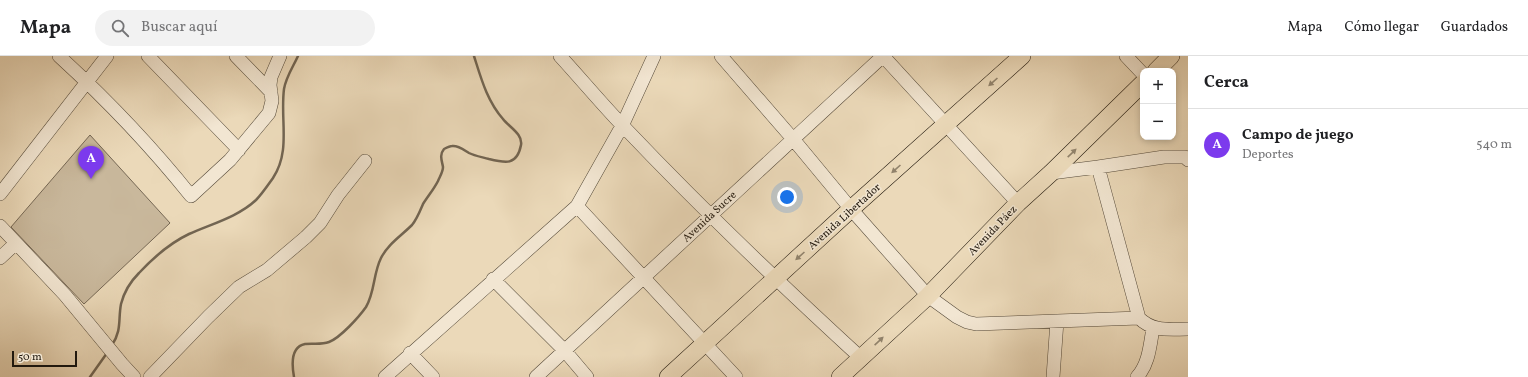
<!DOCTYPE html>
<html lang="es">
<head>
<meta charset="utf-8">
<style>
  :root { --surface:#fff; --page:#f2f2f2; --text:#202124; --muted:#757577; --line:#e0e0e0; --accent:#7c3aed }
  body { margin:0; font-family:Vollkorn,serif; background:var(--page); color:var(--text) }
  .controls { position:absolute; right:12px; top:12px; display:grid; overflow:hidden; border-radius:8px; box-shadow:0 2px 6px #0003 }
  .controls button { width:36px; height:36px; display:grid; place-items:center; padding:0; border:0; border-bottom:1px solid var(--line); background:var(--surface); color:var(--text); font:20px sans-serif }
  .scale { position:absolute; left:12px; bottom:10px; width:65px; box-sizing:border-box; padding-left:4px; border:2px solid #22190e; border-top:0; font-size:11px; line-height:14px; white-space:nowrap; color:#22190e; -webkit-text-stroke:3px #f2e6d2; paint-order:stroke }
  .you { position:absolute; left:787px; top:141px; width:14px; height:14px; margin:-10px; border:3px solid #fff; border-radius:50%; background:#1a73e8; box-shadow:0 0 0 6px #1a73e833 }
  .badge { display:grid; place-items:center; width:26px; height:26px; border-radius:50%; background:var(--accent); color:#fff; font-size:13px; font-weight:700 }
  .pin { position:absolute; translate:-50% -33px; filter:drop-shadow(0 1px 2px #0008) }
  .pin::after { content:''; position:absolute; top:21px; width:14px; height:12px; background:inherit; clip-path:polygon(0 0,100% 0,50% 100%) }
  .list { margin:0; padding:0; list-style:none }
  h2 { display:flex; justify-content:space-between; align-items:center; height:52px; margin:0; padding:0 16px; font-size:17px }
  h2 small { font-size:13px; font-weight:400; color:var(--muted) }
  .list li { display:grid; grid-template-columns:26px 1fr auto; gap:12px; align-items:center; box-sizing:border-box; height:72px; padding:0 16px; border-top:1px solid var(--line) }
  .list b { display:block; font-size:15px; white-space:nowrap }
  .list p { margin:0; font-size:13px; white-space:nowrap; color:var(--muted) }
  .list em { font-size:13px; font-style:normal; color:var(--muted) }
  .icon { flex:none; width:22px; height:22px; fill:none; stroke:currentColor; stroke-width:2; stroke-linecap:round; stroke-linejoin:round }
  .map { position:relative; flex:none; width:1188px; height:321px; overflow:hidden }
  header { display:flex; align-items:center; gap:24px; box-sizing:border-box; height:56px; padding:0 20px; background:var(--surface); border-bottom:1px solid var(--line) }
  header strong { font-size:19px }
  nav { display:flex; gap:22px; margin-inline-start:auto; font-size:14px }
  .search { width:280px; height:36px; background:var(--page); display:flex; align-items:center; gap:10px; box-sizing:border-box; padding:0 14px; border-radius:22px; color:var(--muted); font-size:15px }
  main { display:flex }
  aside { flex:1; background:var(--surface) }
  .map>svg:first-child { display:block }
</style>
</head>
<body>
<header>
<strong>Mapa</strong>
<div class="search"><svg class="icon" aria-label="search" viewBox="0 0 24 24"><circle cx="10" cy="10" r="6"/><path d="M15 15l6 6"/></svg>Buscar aquí</div>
<nav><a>Mapa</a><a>Cómo llegar</a><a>Guardados</a></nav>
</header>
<main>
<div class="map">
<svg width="1188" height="321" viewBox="0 0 1188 321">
  <rect width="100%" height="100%" fill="#ebd9b9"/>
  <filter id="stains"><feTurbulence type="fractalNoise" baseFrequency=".005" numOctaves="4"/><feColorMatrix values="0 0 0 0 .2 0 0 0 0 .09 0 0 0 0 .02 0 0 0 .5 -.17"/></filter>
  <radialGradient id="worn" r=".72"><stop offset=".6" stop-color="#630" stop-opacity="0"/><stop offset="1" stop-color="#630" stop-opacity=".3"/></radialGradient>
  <path fill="#c9b89c" stroke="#766855" d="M90,79L170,167L84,248L11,171Z"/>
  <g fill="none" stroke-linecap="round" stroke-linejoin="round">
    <path stroke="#726552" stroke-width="2.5" d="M112,289C122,274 118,264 121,248C124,236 130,226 139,217C153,202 170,187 189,178C211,168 238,161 256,144C262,138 268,129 273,122C291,95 280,64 284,33C286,21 293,11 298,0
      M90,321L107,297
      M294,321C292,310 290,291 305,288C313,287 321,289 329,286C340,282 359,261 366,251C375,236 373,218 381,202C388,188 401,180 412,169C417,163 420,155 423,148C428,140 434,133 438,125C440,120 443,116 443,111C442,105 439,99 444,93C446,92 450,90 452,90C458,89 464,94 469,97C475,100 482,101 489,103C505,107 517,110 521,89C523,78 509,71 503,63C487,45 481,22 474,0"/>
    <g stroke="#544939" stroke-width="14">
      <path id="minor" d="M59,0C106,43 151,90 191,140L230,104L269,57L272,45L270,29L271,21L280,0
        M148,0L239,94
        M236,0L271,36
        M560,0C581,23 601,47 623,70C699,150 779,227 861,302
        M721,0L793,83L851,153L928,240L957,261L967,266L976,268L1139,262
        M883,0L1018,147
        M1126,0L1143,18
        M1098,111L1139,262C1153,276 1169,273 1188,273
        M1051,117L1098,111L1164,101H1185L1188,104
        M0,138L107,0
        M577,150L736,321
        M0,170L65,239L122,308L134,321
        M0,202L16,187
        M493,223L565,295L587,321
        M410,297L433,321
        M150,321L208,261L239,231L267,214L306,181L320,167L338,139L365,105
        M385,321L577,150L622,70L654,0
        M536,321L883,0
        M1053,321L1057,265
        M1137,321C1149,308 1150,289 1153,272"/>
    </g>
    <g stroke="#22190e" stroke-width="18">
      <path id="major" d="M1156,15L1171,0
        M668,321L851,153L1022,0
        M840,321L928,240L1018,147L1051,117L1143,27"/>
    </g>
    <use href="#minor" stroke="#f2e6d2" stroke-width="13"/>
    <use href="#major" stroke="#ebd9b9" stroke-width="17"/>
  </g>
  <defs><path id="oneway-solid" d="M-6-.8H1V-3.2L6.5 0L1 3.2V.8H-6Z"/></defs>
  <g fill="#91836c">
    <use href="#oneway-solid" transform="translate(993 26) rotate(138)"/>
    <use href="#oneway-solid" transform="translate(1072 97) rotate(-44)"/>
    <use href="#oneway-solid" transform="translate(896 113) rotate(138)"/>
    <use href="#oneway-solid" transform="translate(800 200) rotate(138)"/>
    <use href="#oneway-solid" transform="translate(879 285) rotate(-43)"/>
  </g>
  <g text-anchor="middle" stroke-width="3" stroke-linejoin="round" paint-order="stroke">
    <g font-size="11" fill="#22190e" stroke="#f2e6d2">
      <text transform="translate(709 160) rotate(-43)" y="4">Avenida Sucre</text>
      <text transform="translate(844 160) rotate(-42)" y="4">Avenida Libertador</text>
      <text transform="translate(992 174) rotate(-46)" y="4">Avenida Páez</text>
    </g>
  </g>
  <rect width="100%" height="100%" filter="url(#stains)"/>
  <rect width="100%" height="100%" fill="url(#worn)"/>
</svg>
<div class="controls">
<button>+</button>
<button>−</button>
</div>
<div class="scale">50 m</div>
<div class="you"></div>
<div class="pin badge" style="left:91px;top:123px">A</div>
</div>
<aside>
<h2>Cerca<small></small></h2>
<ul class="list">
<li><span class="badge">A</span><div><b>Campo de juego</b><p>Deportes</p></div><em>540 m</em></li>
</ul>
</aside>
</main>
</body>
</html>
